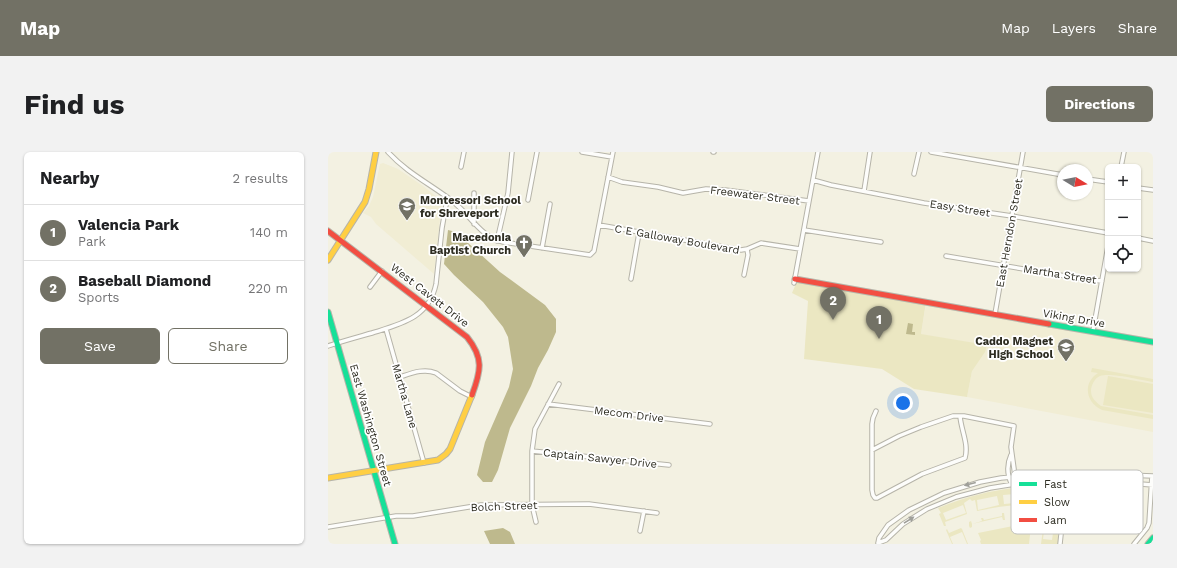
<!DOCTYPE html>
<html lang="en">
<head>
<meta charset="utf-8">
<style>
  :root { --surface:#fff; --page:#f2f2f2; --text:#202124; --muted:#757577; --line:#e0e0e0; --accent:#727165 }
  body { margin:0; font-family:"Work Sans",sans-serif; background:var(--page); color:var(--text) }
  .controls { position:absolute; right:12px; top:12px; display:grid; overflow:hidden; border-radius:6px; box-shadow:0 1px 3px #0004 }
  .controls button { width:36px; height:36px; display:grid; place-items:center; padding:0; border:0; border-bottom:1px solid var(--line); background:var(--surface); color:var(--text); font:20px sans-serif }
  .compass { position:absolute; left:729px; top:12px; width:36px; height:36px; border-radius:50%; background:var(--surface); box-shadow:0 1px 3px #0004; rotate:100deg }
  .you { position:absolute; left:575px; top:251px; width:14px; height:14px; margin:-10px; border:3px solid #fff; border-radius:50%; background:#1a73e8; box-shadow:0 0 0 6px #1a73e833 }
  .badge { display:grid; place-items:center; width:26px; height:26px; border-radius:50%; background:var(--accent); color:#fff; font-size:13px; font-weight:700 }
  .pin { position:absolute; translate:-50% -33px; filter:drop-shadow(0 1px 2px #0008) }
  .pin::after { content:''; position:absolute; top:21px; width:14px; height:12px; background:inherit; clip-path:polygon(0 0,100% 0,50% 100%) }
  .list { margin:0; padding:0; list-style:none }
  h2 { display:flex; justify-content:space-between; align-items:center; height:52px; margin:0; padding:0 16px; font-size:17px }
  h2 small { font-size:13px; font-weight:400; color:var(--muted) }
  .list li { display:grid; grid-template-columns:26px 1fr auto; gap:12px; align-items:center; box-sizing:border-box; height:56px; padding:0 16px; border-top:1px solid var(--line) }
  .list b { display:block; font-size:15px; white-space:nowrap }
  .list p { margin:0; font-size:13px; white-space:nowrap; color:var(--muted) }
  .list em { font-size:13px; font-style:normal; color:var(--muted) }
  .actions { display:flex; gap:8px; padding:12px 16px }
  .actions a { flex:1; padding:9px 0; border:1px solid var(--accent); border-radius:6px; text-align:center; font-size:14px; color:var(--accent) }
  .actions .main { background:var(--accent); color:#fff }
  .icon { flex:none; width:22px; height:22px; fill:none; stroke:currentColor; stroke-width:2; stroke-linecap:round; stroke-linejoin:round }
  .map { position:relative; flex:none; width:825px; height:392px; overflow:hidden; border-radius:6px }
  header { display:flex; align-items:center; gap:24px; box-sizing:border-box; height:56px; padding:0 20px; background:var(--accent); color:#fff }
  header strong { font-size:19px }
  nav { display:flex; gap:22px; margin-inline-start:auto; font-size:14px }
  .intro { display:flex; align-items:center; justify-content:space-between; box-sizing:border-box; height:96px; padding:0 24px }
  h1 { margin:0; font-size:28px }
  .button { padding:10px 18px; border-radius:6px; background:var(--accent); color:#fff; font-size:14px; font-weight:700 }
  main { display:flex; gap:24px; padding:0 24px }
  aside { flex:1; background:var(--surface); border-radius:6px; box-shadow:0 1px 3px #0004 }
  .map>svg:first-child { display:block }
</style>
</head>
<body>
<header>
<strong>Map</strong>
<nav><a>Map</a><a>Layers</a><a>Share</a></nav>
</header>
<div class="intro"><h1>Find us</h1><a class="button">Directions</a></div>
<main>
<aside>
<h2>Nearby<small>2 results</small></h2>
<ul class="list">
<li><span class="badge">1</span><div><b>Valencia Park</b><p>Park</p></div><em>140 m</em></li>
<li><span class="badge">2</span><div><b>Baseball Diamond</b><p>Sports</p></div><em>220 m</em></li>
</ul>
<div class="actions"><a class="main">Save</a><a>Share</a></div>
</aside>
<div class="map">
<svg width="825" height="392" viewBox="0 0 825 392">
  <rect width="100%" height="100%" fill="#f3f1e2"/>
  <path fill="#f1edd4" d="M55,11L70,17L95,34L114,49L106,122L48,72L43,65L35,61L41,54L45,45L52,12Z
    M598,152L825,193V280L639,245L644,219L593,182Z"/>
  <path fill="#ebe7c2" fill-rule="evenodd" d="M470,127L598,150L593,182L659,193L657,200L644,219L639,245L586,237L554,217L476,207L480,149L464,141Z
    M764,216L825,227V230C813,228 782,220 772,224C767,226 763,233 763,239C763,246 768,250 773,254L825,263V267L774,258C758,251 754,231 770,221L763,220Z
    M780,224L825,232V261L775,253Z
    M695,335H719L735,336L736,338L734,353L731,356L723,355L722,352C697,351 674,354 649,359L647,348L644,349L642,347L636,351L639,362L617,370L618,374H616L611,362L613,361L610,356C640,344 664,338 695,335ZM703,340L722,341V350L702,349ZM697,341L698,350L676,352L675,343ZM669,344L671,353L650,358L649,348ZM635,353L638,361L618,368L615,361Z
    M723,359L730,360L733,363L730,392H713L717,362H722ZM718,364L727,366L724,388L715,387Z
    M674,361H676L677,368H675L674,365L644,372V375L642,376L641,374V370L643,369L644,372L654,369L653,366H655L656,368L674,364Z
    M685,374H703L701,392H653L652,389L653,388L650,381Z
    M633,376L634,377L640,392H639L634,380L622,385L625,392H624L618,378L619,377L621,381Z"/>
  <path fill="#beb98d" d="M120,78L128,80L172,120L217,153L228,167V180L220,198L210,216L203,234L182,276L170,318L164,330H155L149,323L157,290L181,235L185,217L180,185L175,175L155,150L126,123L116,112Z
    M580,171L585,172L584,180H587V183L578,182Z
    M175,376L182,380L187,392H162L156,379Z"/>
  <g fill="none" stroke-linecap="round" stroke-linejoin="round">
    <g stroke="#b6b4a9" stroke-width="5.5">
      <path id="street" d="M60,0C78,20 102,32 123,48C142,62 151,84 175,90L262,103L266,99L285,0
        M254,0L284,5
        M385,0H386
        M603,0L735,23
        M133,15L136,0
        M793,15L796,0
        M586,22L591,0
        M280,25L294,30L330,35L355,41L378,37L397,38L481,49
        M759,27L780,30
        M485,28L503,33L596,51L684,64L780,81
        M810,36L825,38
        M536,39L542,0
        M200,48L209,0
        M146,72V41
        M271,73L413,98L419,97L433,91L472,97
        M476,78L553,90
        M810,86L825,89
        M169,89L180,41L184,0
        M214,96L222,52
        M618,104L762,128L774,129
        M416,123L420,103L419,97
        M303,127L311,81
        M466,131L490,0
        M42,135L54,119
        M667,162L695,0
        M58,177L96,311
        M765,179L780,94
        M0,194C15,189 30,185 44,181C73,172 101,166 108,132L114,76L118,53L120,46
        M72,225C84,221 96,216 108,221L132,239L144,245
        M220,252L382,272
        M548,259L545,266L544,272V338L545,343L547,346H549L594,322L637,306C641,292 633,278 632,264
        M544,298L571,284L593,275L625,264H636L686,274L683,295L687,324L684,333
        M204,299L341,313
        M683,303C678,314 679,323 684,333
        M208,370L204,353V299L207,277L231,232
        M0,375L68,364H85L153,353L261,352L329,361
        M312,379L316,359
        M550,391L551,386L560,373L581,358L616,341L652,330L673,326L697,324H721L756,327L798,323L825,324
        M550,391L558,388L575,372L599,357L628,345L662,336L687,332H728L758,335L800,331L825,333
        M732,392L739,326
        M806,392L819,376L821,371L824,324"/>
    </g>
    <g stroke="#b6b4a9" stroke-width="7">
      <path id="fast" d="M0,160L67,392
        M721,172L825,190
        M820,392L825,386"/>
    </g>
    <g stroke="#b6b4a9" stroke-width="7">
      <path id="slow" d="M0,108L37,50L41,37L48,0
        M0,326L110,308L118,302L122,297L144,243"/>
    </g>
    <g stroke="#b6b4a9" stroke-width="7">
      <path id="jam" d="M0,79L139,185C156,206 153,219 144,243
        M467,127L721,172"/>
    </g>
    <use href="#street" stroke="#fdfdfb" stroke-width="3.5"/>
    <use href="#fast" stroke="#16e098" stroke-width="5"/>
    <use href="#slow" stroke="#ffcf43" stroke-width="5"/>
    <use href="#jam" stroke="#f24e42" stroke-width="5"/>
  </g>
  <defs><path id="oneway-solid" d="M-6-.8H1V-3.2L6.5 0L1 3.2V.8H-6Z"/></defs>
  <g fill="#9f9f99">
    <use href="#oneway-solid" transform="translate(642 332) rotate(165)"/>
    <use href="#oneway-solid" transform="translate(581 368) rotate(-32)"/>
  </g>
  <defs>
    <g id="school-pin" transform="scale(0.9)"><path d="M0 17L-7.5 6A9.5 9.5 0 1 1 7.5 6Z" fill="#727165" stroke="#fff"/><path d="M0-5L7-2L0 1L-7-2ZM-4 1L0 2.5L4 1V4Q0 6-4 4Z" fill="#fff"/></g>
    <g id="church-pin" transform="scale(0.9)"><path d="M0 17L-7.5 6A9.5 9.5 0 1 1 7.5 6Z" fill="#727165" stroke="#fff"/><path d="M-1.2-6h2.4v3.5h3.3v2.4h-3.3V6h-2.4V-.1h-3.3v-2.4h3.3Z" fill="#fff"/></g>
  </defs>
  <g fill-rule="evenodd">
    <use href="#school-pin" x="79" y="54"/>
    <use href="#church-pin" x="196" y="91"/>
    <use href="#school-pin" x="738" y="195"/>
  </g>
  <g text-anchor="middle" stroke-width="3.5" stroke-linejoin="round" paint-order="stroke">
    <g font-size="11" fill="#2d2c21" stroke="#fff">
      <text transform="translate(427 43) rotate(7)" y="4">Freewater Street</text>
      <text transform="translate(632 56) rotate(9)" y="4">Easy Street</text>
      <text transform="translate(681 81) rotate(-80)" y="4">East Herndon Street</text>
      <text transform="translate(349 87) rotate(10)" y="4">C E Galloway Boulevard</text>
      <text transform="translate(732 122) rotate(9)" y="4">Martha Street</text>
      <text transform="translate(102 143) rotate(38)" y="4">West Cavett Drive</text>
      <text transform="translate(746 166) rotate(10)" y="4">Viking Drive</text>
      <text transform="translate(77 244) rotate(74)" y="4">Martha Lane</text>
      <text transform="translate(301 262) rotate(7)" y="4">Mecom Drive</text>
      <text transform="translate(43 273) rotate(74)" y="4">East Washington Street</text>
      <text transform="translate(272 306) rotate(6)" y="4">Captain Sawyer Drive</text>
      <text transform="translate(176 354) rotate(-2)" y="4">Bolch Street</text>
    </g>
    <g font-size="11" font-weight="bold" fill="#2d2c21" stroke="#fff" text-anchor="end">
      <text x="92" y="52" text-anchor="start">Montessori School<tspan x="92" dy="13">for Shreveport</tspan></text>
      <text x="183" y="89">Macedonia<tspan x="183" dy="13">Baptist Church</tspan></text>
      <text x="725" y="193">Caddo Magnet<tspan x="725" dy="13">High School</tspan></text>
    </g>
  </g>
  <rect x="683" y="318" width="132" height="64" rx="6" fill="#fff" stroke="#c0c0bc" stroke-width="1"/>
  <rect x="691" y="330" width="18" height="4" fill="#16e098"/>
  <rect x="691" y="348" width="18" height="4" fill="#ffcf43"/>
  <rect x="691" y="366" width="18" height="4" fill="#f24e42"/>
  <g font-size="11" fill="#2d2c21">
    <text x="716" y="336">Fast</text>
    <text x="716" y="354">Slow</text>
    <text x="716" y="372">Jam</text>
  </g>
</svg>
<div class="controls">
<button>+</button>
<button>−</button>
<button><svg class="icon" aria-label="locate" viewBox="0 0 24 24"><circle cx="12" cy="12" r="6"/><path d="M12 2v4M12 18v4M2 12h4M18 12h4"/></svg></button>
</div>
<svg class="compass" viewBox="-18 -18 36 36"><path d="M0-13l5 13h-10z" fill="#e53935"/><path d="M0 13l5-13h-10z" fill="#757577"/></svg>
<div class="you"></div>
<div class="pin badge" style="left:551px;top:187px">1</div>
<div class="pin badge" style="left:505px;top:168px">2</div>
</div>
</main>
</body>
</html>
